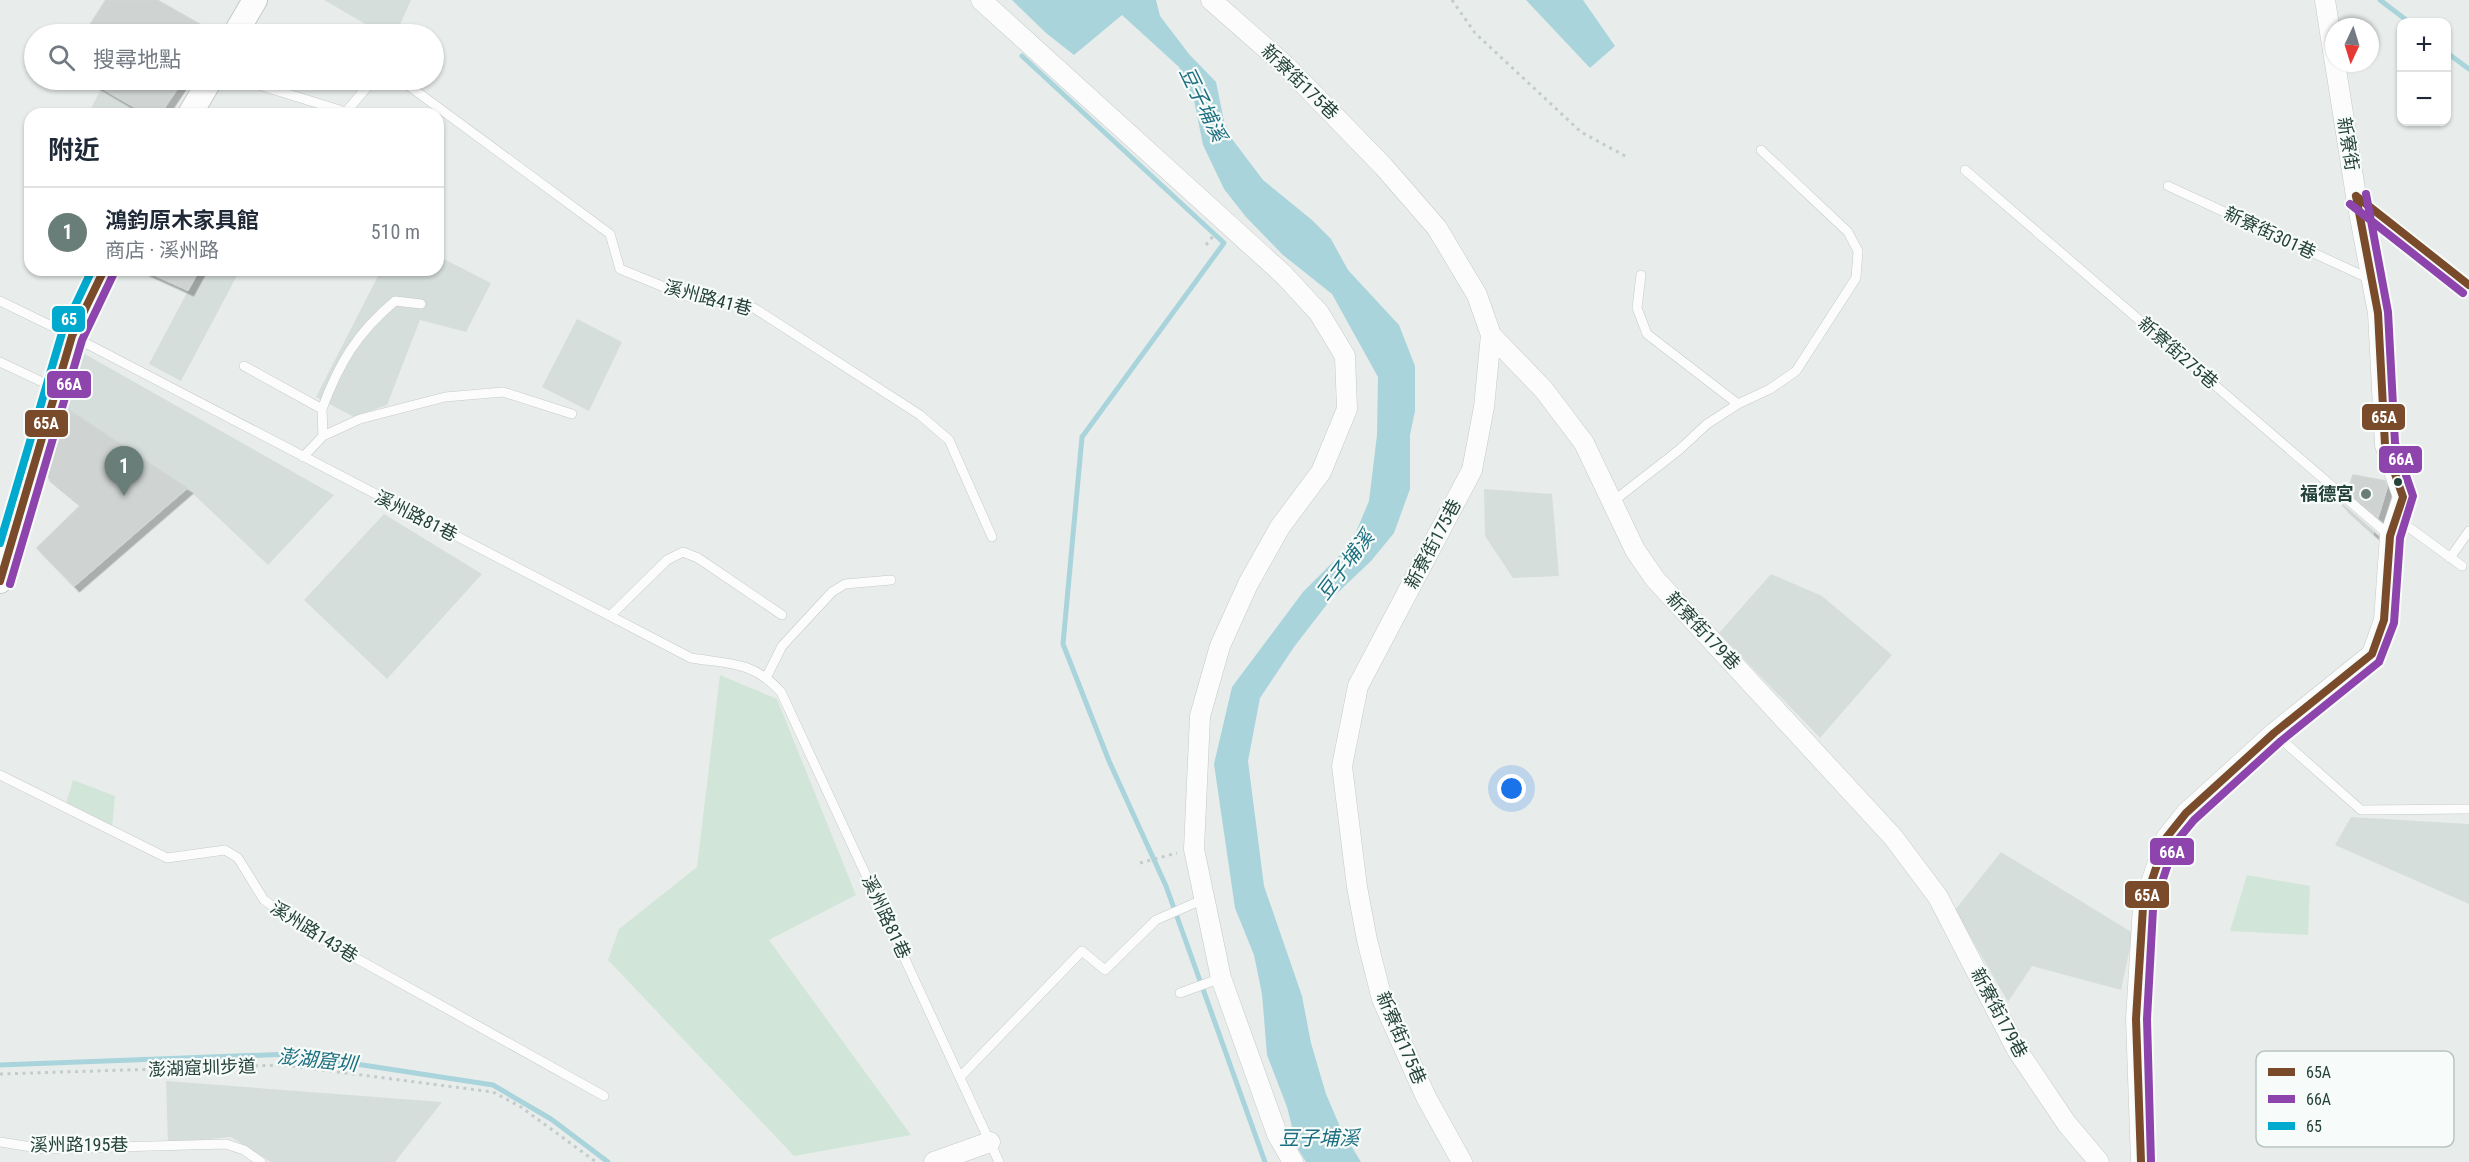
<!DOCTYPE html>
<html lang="zh-TW">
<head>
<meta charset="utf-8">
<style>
  :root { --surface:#fff; --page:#f2f2f3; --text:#1f2937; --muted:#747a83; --line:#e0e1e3; --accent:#697e78 }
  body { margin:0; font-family:"Roboto Condensed","Noto Sans TC",sans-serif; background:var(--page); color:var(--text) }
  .controls { position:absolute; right:18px; top:18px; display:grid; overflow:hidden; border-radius:12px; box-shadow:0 2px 4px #0004 }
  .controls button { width:54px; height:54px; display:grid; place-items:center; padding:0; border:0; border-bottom:2px solid var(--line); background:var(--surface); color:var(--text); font:30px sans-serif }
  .compass { position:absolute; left:2325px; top:18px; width:54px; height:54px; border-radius:50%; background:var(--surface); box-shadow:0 2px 4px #0004; rotate:184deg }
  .you { position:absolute; left:1512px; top:789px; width:21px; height:21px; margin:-15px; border:4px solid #fff; border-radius:50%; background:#1a73e8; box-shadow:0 0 0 9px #1a73e833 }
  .badge { display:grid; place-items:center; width:39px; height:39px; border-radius:50%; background:var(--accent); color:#fff; font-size:20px; font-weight:700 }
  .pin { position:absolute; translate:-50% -50px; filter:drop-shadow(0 2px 3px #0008) }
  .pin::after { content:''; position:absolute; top:32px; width:21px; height:18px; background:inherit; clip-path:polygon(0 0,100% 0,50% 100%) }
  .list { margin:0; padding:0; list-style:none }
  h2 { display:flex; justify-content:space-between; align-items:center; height:78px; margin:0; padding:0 24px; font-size:26px }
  h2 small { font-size:20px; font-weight:400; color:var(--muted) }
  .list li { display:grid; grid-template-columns:39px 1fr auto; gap:18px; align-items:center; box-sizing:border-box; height:90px; padding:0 24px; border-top:2px solid var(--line) }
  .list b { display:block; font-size:22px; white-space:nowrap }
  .list p { margin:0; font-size:20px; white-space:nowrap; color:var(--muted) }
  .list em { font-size:20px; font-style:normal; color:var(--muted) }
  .icon { flex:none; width:33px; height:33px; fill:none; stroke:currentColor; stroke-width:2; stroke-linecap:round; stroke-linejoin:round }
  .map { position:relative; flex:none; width:2469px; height:1162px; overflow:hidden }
  .search { position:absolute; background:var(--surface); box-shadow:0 2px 4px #0004; left:24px; top:24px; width:420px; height:66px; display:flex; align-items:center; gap:15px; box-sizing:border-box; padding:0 21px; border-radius:33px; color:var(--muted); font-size:22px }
  .panel { position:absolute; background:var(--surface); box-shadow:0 2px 4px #0004; left:24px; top:108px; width:420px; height:168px; border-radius:18px }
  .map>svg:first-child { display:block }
</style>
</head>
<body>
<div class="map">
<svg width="2469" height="1162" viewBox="0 0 2469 1162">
  <defs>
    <filter id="shadow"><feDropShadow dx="5.5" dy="5.5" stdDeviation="0" flood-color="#0004"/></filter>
  </defs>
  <rect width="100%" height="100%" fill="#e8edeb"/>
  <path fill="#d6dedb" d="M324,0H411L396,34L367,25Z
    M100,91L145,114H88Z
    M438,256L491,283L466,332L420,320L387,405L354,417L316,397L381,270H438Z
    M199,270H240L181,381L149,364Z
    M577,319L622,342L589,411L542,387Z
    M83,353L334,495L268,565L187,488L62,406Z
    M1484,489L1552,494L1559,576L1513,578L1485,536Z
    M384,514L482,574L387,679L304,600Z
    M1771,574L1822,596L1892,655L1820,738L1719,633Z
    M2351,817L2469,824V904L2335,845Z
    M2001,852L2133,933L2121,990L2032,966L2008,1002L1955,910Z
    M166,1081L442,1102L395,1162H271L231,1137L168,1143Z"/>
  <path fill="#d1e6d8" d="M720,675L777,699L856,895L769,940L911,1135L794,1156L608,960L619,929L697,867Z
    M73,780L115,796L112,828L66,804Z
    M2247,875L2310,886L2308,935L2230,931Z"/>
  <path fill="#a9d4db" d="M1012,0H1156L1160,16L1189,54L1216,82L1224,121L1232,139L1263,180L1312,220L1331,239L1348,270L1399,325L1415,366V411L1410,435V489L1394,533L1371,561L1331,599L1294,647L1260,698L1248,761L1264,886L1302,996L1311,1043L1326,1094L1341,1129L1361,1162H1306L1297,1147L1287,1107L1267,1055L1262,994L1254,955L1235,908L1214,764L1232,687L1303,592L1351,544L1369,501L1377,435L1378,377L1332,294L1283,255L1246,217L1224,189L1203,145L1194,100L1179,67L1122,15L1074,55L1046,33Z
    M1526,0H1583L1615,46L1590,68Z"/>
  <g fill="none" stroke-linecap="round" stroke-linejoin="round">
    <path stroke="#a9d4db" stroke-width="5" d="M2380,0L2409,22
      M2446,52L2469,69
      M1022,56L1224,243L1082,437L1063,644L1109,761L1166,886L1265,1162
      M0,1065L291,1054L493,1085L551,1119L608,1162"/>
  </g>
  <path fill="#cfd4d2" stroke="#d1d6d4" stroke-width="1.5" filter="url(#shadow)" d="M106,0H157L217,34H84Z
    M88,80H183L160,114H147Z
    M144,270H199L188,290Z
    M64,407L187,488L74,586L37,548L81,505L45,475Z
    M2353,475L2385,481L2387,487L2378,517L2348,491Z
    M2343,505L2373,531V533L2343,506Z"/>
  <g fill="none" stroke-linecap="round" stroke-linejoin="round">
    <g stroke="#c5cac8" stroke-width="10">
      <path id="service" d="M243,80L346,112L373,80
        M401,80L610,234L620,269L686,296L754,308L920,415L949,440L992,537
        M1965,170L2390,536
        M2168,186L2370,279
        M2358,198L2469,285
        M1641,275L1637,308L1647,334L1738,404
        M0,301L72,336L691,658C729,664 753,661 781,692L999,1162
        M0,362L55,388
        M244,366L322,409L323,436
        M322,409C339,363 357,333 395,301L421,304
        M303,457L323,436L360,419L445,397L503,392L572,414
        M1611,503L1679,450L1707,424L1738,404L1770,389L1796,371L1856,278L1858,251L1848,232L1761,150
        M2396,518L2462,566
        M2450,558L2469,531
        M610,616L667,560L683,552L698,558L782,615
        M767,676L782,646L832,592L845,584L891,580
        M2274,733L2361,810L2469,809
        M0,775L167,858L225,850L238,858L264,900L307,931L604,1096
        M1180,993L1221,978
        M960,1077L1082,951L1105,970L1156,920L1204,899
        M0,1142L44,1149L226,1144L244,1150L261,1162"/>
    </g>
    <g stroke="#c5cac8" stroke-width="21">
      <path id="minor" d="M981,0L1284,275L1319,313L1345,356L1347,409L1321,472L1280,527L1248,584L1220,646L1200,716L1194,849L1221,978L1277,1134L1293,1162
        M1211,0L1286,66L1384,167L1437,228L1477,295L1491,335L1484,407L1472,470L1358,686L1342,766L1357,887L1367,940L1382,999L1426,1097L1462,1162
        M2325,0L2334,58
        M1491,335L1544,390L1584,443L1635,550L1655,579L1893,837L1938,897L2017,1050L2067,1124L2099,1162
        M934,1162L990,1142
        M2141,1162L2136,1019L2143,907L2166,838L2186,813L2274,733L2372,654L2384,620L2390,536L2403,497L2385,445L2378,313L2356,196L2335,63"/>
    </g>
    <g stroke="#c5cac8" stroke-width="26">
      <path id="tertiary" d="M235,34L255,0
        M190,114L210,80
        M0,581L55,388L72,336L104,270"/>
    </g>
    <path stroke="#c3ccca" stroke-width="3" stroke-dasharray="3 4.5" stroke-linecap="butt" d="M1452,0L1475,33L1581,132L1627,157
      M1206,245L1214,235
      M1140,863L1177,853
      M0,1074L284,1065L493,1092L521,1107L596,1162"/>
    <use href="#service" stroke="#fcfcfc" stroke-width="9"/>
    <use href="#minor" stroke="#fcfcfc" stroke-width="20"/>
    <use href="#tertiary" stroke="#fcfcfc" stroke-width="24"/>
    <g stroke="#f7fbf9" stroke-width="12">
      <path id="bus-1" d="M2356,196L2469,285
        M0,581L72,336L104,270
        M2141,1162L2136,1019L2143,907L2166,838L2186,813L2274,733L2372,654L2384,620L2390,536L2403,497L2385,445L2378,313L2356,196"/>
    </g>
    <g stroke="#f7fbf9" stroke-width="12">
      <path id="bus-2" d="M2350,204L2463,293
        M10,584L82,340L113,275
        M2151,1162L2147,1019L2153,909L2175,843L2194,820L2281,741L2379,662L2394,623L2400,538L2413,496L2395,443L2388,312L2366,194"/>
    </g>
    <g stroke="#f7fbf9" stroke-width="12">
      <path id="bus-3" d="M0,543L62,333L92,270"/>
    </g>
    <use href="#bus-1" stroke="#7a4b2a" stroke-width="8"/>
    <use href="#bus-2" stroke="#8e44ad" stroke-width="8"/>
    <use href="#bus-3" stroke="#00a9ce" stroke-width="8"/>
  </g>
  <circle fill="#24423a" stroke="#f7fbf9" stroke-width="2" cx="2398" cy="482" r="5"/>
  <circle fill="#697e78" stroke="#f7fbf9" stroke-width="2" cx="2366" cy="494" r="6"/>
  <g text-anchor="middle" stroke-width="4.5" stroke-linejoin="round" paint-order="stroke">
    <g font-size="18" fill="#24423a" stroke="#f7fbf9">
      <text transform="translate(1300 82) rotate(44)" y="6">新寮街175巷</text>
      <text transform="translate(2348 144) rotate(81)" y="6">新寮街</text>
      <text transform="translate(2270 233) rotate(25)" y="6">新寮街301巷</text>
      <text transform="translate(708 298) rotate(15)" y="6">溪州路41巷</text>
      <text transform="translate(2178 353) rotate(41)" y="6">新寮街275巷</text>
      <text transform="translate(416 516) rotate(27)" y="6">溪州路81巷</text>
      <text transform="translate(1433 544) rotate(-62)" y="6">新寮街175巷</text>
      <text transform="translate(1703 631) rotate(47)" y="6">新寮街179巷</text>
      <text transform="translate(886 917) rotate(65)" y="6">溪州路81巷</text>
      <text transform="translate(314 932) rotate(32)" y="6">溪州路143巷</text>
      <text transform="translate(1999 1013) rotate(62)" y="6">新寮街179巷</text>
      <text transform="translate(1401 1038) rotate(67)" y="6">新寮街175巷</text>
      <text transform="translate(202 1068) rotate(-2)" y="6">澎湖窟圳步道</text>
      <text x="79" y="1151">溪州路195巷</text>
    </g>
    <g font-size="18" font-weight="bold" fill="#24423a" stroke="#f7fbf9" text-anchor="end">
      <text x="2354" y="500">福德宮</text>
    </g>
    <g font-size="20" font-style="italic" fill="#1c6f80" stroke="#f7fbf9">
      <text transform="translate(1203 104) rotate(64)" y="7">豆子埔溪</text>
      <text transform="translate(1345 565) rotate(-53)" y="7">豆子埔溪</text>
      <text transform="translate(317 1060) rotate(6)" y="7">澎湖窟圳</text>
      <text x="1319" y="1145">豆子埔溪</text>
    </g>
  </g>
  <rect x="2256" y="1051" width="198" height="96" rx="9" fill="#f7fbf9" stroke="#b8c4c0" stroke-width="1.5"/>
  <rect x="2268" y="1068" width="27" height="8" fill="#7a4b2a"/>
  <rect x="2268" y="1095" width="27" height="8" fill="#8e44ad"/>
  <rect x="2268" y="1122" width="27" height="8" fill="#00a9ce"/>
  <g font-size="16" fill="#24423a">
    <text x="2306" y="1078">65A</text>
    <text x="2306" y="1105">66A</text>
    <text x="2306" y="1132">65</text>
  </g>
  <g stroke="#f7fbf9" stroke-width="2">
    <rect x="51" y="305" width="35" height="28" rx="6" fill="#00a9ce"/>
    <rect x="46" y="370" width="46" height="29" rx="6" fill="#8e44ad"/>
    <rect x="2361" y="403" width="45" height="28" rx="6" fill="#7a4b2a"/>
    <rect x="24" y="409" width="45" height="29" rx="6" fill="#7a4b2a"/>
    <rect x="2378" y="445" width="45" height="29" rx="6" fill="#8e44ad"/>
    <rect x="2149" y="837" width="46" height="29" rx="6" fill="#8e44ad"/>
    <rect x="2124" y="880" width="46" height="29" rx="6" fill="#7a4b2a"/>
  </g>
  <g font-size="16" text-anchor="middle" font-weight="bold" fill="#fff">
    <text x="69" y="325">65</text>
    <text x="69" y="390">66A</text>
    <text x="2384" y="423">65A</text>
    <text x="46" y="429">65A</text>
    <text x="2401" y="465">66A</text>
    <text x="2172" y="858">66A</text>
    <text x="2147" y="901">65A</text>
  </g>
</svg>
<div class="controls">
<button>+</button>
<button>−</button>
</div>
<svg class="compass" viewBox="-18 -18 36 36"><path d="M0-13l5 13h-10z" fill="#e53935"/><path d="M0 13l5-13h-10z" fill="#747a83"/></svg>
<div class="you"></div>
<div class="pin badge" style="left:124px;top:496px">1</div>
<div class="search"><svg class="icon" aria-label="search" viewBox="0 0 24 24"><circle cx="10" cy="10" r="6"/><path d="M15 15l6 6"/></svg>搜尋地點</div>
<section class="panel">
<h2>附近<small></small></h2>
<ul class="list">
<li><span class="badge">1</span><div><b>鴻鈞原木家具館</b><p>商店 · 溪州路</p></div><em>510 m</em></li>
</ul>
</section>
</div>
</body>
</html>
